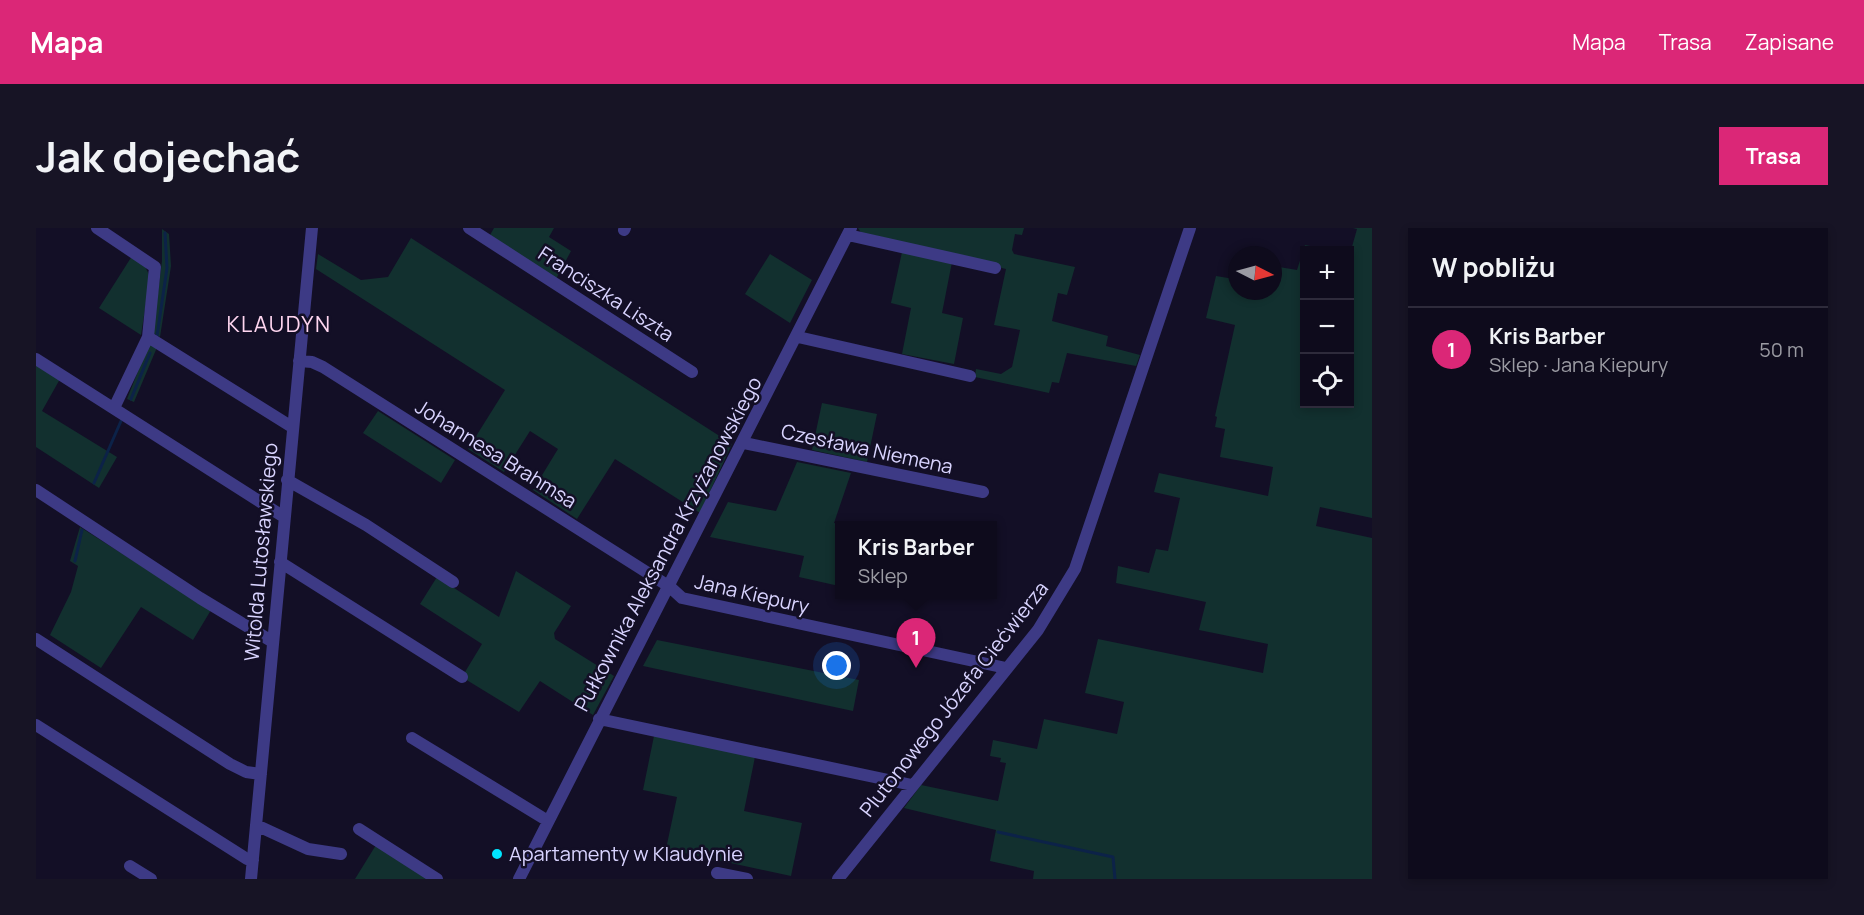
<!DOCTYPE html>
<html lang="pl">
<head>
<meta charset="utf-8">
<style>
  :root { --surface:#0e0b1c; --page:#171425; --text:#f1f3f6; --muted:#9b9ba3; --line:#2e2b3b; --accent:#db2777 }
  body { margin:0; font-family:Manrope,sans-serif; background:var(--page); color:var(--text) }
  .controls { position:absolute; right:18px; top:18px; display:grid; overflow:hidden; border-radius:0px; box-shadow:0 3px 9px #0003 }
  .controls button { width:54px; height:54px; display:grid; place-items:center; padding:0; border:0; border-bottom:2px solid var(--line); background:var(--surface); color:var(--text); font:30px sans-serif }
  .compass { position:absolute; left:1192px; top:18px; width:54px; height:54px; border-radius:50%; background:var(--surface); box-shadow:0 3px 9px #0003; rotate:96deg }
  .you { position:absolute; left:801px; top:438px; width:21px; height:21px; margin:-15px; border:4px solid #fff; border-radius:50%; background:#1a73e8; box-shadow:0 0 0 9px #1a73e833 }
  .badge { display:grid; place-items:center; width:39px; height:39px; border-radius:50%; background:var(--accent); color:#fff; font-size:20px; font-weight:700 }
  .pin { position:absolute; translate:-50% -50px; filter:drop-shadow(0 2px 3px #0008) }
  .pin::after { content:''; position:absolute; top:32px; width:21px; height:18px; background:inherit; clip-path:polygon(0 0,100% 0,50% 100%) }
  .popup { position:absolute; left:799px; top:293px; width:162px; height:78px; box-sizing:border-box; display:grid; place-content:center; border-radius:0px; background:var(--surface); filter:drop-shadow(0 2px 4px #0005); font-size:20px; white-space:nowrap; color:var(--muted) }
  .popup b { font-size:22px; color:var(--text) }
  .popup::after { content:''; position:absolute; left:50%; top:100%; margin-left:-12px; border:12px solid transparent; border-top-color:var(--surface) }
  .list { margin:0; padding:0; list-style:none }
  h2 { display:flex; justify-content:space-between; align-items:center; height:78px; margin:0; padding:0 24px; font-size:26px }
  h2 small { font-size:20px; font-weight:400; color:var(--muted) }
  .list li { display:grid; grid-template-columns:39px 1fr auto; gap:18px; align-items:center; box-sizing:border-box; height:84px; padding:0 24px; border-top:2px solid var(--line) }
  .list b { display:block; font-size:22px; white-space:nowrap }
  .list p { margin:0; font-size:20px; white-space:nowrap; color:var(--muted) }
  .list em { font-size:20px; font-style:normal; color:var(--muted) }
  .icon { flex:none; width:33px; height:33px; fill:none; stroke:currentColor; stroke-width:2; stroke-linecap:round; stroke-linejoin:round }
  .map { position:relative; flex:none; width:1336px; height:651px; overflow:hidden; border-radius:0px }
  header { display:flex; align-items:center; gap:36px; box-sizing:border-box; height:84px; padding:0 30px; background:var(--accent); color:#fff }
  header strong { font-size:28px }
  nav { display:flex; gap:33px; margin-inline-start:auto; font-size:21px }
  .intro { display:flex; align-items:center; justify-content:space-between; box-sizing:border-box; height:144px; padding:0 36px }
  h1 { margin:0; font-size:42px }
  .button { padding:15px 27px; border-radius:0px; background:var(--accent); color:#fff; font-size:21px; font-weight:700 }
  main { display:flex; gap:36px; padding:0 36px }
  aside { flex:1; background:var(--surface); border-radius:0px; box-shadow:0 3px 9px #0003 }
  .map>svg:first-child { display:block }
</style>
</head>
<body>
<header>
<strong>Mapa</strong>
<nav><a>Mapa</a><a>Trasa</a><a>Zapisane</a></nav>
</header>
<div class="intro"><h1>Jak dojechać</h1><a class="button">Trasa</a></div>
<main>
<div class="map">
<svg width="1336" height="651" viewBox="0 0 1336 651">
  <rect width="100%" height="100%" fill="#130f26"/>
  <path fill="#12302f" d="M458,0H518L513,9L535,23L520,51L453,9Z
    M822,0H988L986,7L979,6L976,22L978,26L1039,39L1031,67L1022,65L1016,93L1072,108L1070,118L1104,127L1100,138L1031,125L1023,155L1016,154L1013,165L939,149L940,141L965,146L976,139L984,102L958,97L970,41L826,6Z
    M1317,0H1336V290L1284,279L1280,298L1336,310V651H997L998,643L954,633L960,602L868,580L885,557L962,573L970,535L964,534L965,530L954,528L957,512L1001,521L1008,491L1081,506L1088,474L1049,465L1062,411L1227,445L1232,416L1163,402L1170,374L1080,355L1082,338L1113,345L1120,321L1132,323L1144,270L1118,264L1123,245L1232,268L1237,239L1184,229L1189,201L1179,199L1181,189L1179,188L1199,97L1170,90L1180,48L1198,51L1201,40V63H1237V38L1261,42L1269,17L1295,22H1268V176H1314V26L1321,1Z
    M126,1L133,6L135,38L124,109L117,105L126,33Z
    M375,10L696,216L664,285L579,231L541,291L497,262L522,221L494,203L468,244L432,221L469,162L280,41L282,26L325,52L352,49Z
    M866,24L916,34L906,85L927,90L918,136L866,126L875,80L855,75Z
    M734,26L776,52L754,95L709,66Z
    M96,28L108,36L114,49L105,107L63,80Z
    M114,113L122,117L98,174L91,171Z
    M0,136L24,151L6,183L81,229L63,260L0,219Z
    M786,175L841,186L831,234L776,222Z
    M342,183L419,232L405,255L327,205Z
    M761,234L815,245L798,295L809,297L804,298L803,358L763,349L768,328L674,309L692,274L740,283Z
    M44,299L175,382L157,412L105,379L65,440L14,407L35,364L42,338L34,333Z
    M480,343L535,378L518,405L519,411L578,448L557,487L504,453L483,484L429,451V444L446,416L384,376L401,349L463,389Z
    M621,412L823,452L817,483L607,438Z
    M618,508L719,529L708,583L766,595L755,648L630,621L641,569L607,562Z
    M340,617L391,651H319Z"/>
  <g fill="none" stroke-linecap="round" stroke-linejoin="round">
    <path stroke="#0c2248" stroke-width="3" d="M121,108L131,40L129,5
      M95,171L114,125
      M58,255L85,193
      M39,333L46,302
      M962,604L1077,629L1079,651"/>
    <path stroke="#3d3a85" stroke-width="12" d="M61,0L119,39L112,109L256,199
      M433,0L656,144
      M588,2L589,0
      M812,7L959,40
      M762,109L934,148
      M0,131L248,289
      M263,133L276,134L287,139L634,359L646,370L970,440
      M78,180L112,109
      M708,215L947,264
      M251,252L330,297L417,354
      M0,262L164,370L237,414
      M244,334L426,449
      M0,411L194,536L210,544L225,546
      M563,491L876,557
      M0,497L211,631L217,632
      M376,510L512,593
      M220,597L272,621L305,626
      M323,601L401,651
      M94,638L115,651
      M681,645L711,651
      M215,651L276,0
      M483,651C592,433 706,218 815,0
      M802,651L1002,402L1039,341L1154,0"/>
  </g>
  <circle fill="#00e5ff" stroke="#130f26" stroke-width="2" cx="461" cy="626" r="6"/>
  <g text-anchor="middle" stroke-width="5" stroke-linejoin="round" paint-order="stroke">
    <g font-size="20" fill="#d9d4ff" stroke="#130f26">
      <text transform="translate(570 66) rotate(33)" y="7">Franciszka Liszta</text>
      <text transform="translate(831 221) rotate(12)" y="7">Czesława Niemena</text>
      <text transform="translate(460 226) rotate(32)" y="7">Johannesa Brahmsa</text>
      <text transform="translate(632 316) rotate(-62)" y="7">Pułkownika Aleksandra Krzyżanowskiego</text>
      <text transform="translate(225 324) rotate(-85)" y="7">Witolda Lutosławskiego</text>
      <text transform="translate(716 366) rotate(13)" y="7">Jana Kiepury</text>
      <text transform="translate(918 471) rotate(-52)" y="7">Plutonowego Józefa Ciećwierza</text>
    </g>
    <g font-size="20" fill="#d9d4ff" stroke="#130f26" text-anchor="start">
      <text x="473" y="633">Apartamenty w Klaudynie</text>
    </g>
    <g font-size="22" letter-spacing="1.5" fill="#ffd6f0" stroke="#130f26">
      <text x="243" y="104">KLAUDYN</text>
    </g>
  </g>
</svg>
<div class="controls">
<button>+</button>
<button>−</button>
<button><svg class="icon" aria-label="locate" viewBox="0 0 24 24"><circle cx="12" cy="12" r="6"/><path d="M12 2v4M12 18v4M2 12h4M18 12h4"/></svg></button>
</div>
<svg class="compass" viewBox="-18 -18 36 36"><path d="M0-13l5 13h-10z" fill="#e53935"/><path d="M0 13l5-13h-10z" fill="#9b9ba3"/></svg>
<div class="you"></div>
<div class="pin badge" style="left:880px;top:440px">1</div>
<div class="popup"><b>Kris Barber</b>Sklep</div>
</div>
<aside>
<h2>W pobliżu<small></small></h2>
<ul class="list">
<li><span class="badge">1</span><div><b>Kris Barber</b><p>Sklep · Jana Kiepury</p></div><em>50 m</em></li>
</ul>
</aside>
</main>
</body>
</html>
